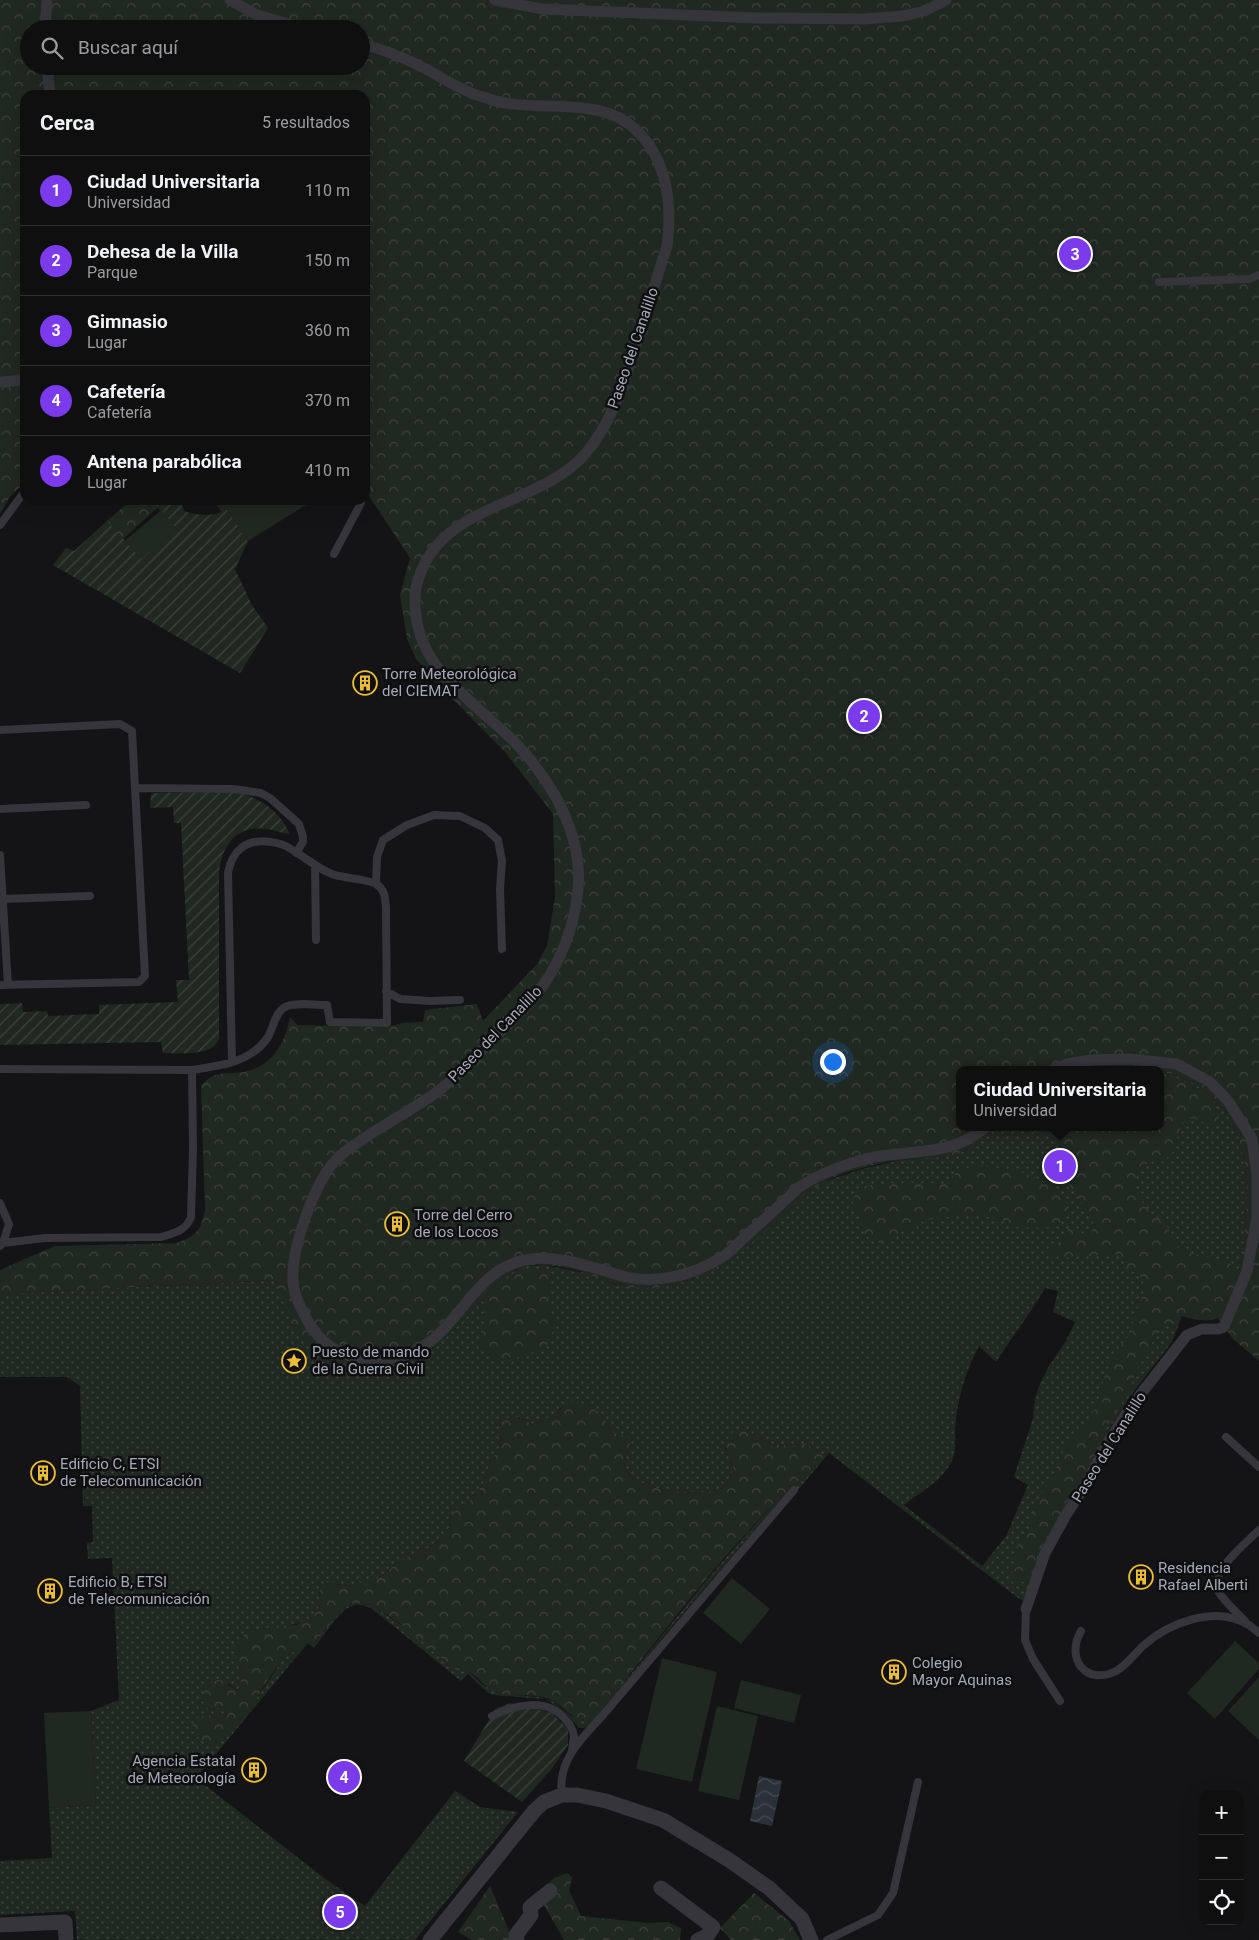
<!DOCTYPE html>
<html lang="es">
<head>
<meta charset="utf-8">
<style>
  :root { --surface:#0f0f10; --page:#181819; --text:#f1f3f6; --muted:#9b9c9f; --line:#2f2f30; --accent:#7c3aed }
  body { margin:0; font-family:Roboto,sans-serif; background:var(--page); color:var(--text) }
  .controls { position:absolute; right:15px; bottom:15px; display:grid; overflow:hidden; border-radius:10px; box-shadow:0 5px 20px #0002 }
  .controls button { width:45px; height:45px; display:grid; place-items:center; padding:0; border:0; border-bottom:1px solid var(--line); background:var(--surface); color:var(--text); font:25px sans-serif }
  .you { position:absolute; left:832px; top:1061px; width:18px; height:18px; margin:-12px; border:4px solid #fff; border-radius:50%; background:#1a73e8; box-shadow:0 0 0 8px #1a73e833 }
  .badge { display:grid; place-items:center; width:32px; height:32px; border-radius:50%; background:var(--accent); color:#fff; font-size:16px; font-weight:700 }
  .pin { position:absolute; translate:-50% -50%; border:2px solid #fff; box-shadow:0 1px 5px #0006 }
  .popup { position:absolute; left:956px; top:1066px; width:208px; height:65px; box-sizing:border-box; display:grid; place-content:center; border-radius:10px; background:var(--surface); filter:drop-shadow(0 1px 4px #0005); font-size:16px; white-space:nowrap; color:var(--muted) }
  .popup b { font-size:19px; color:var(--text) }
  .popup::after { content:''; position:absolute; left:50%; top:100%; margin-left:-10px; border:10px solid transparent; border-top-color:var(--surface) }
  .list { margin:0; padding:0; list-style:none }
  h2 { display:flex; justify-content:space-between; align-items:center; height:65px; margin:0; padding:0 20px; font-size:21px }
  h2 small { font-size:16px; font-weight:400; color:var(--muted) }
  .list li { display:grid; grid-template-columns:32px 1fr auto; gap:15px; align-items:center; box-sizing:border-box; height:70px; padding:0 20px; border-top:1px solid var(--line) }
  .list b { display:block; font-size:19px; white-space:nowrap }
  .list p { margin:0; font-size:16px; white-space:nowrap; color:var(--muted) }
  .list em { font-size:16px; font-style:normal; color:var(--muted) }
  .icon { flex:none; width:28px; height:28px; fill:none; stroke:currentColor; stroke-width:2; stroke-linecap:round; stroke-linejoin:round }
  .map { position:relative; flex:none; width:1259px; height:1940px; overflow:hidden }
  .search { position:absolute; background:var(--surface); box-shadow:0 5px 20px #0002; left:20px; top:20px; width:350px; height:55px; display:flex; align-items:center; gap:12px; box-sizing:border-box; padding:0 18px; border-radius:28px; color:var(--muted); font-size:19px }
  .panel { position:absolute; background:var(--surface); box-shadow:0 5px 20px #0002; left:20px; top:90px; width:350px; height:415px; border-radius:15px }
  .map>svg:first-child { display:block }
</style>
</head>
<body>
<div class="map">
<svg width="1259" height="1940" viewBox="0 0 1259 1940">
  <defs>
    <pattern id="grass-dots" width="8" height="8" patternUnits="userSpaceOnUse" patternTransform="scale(1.25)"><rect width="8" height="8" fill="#202822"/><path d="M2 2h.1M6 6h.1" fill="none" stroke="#3d4440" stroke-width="1.8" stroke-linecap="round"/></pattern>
    <pattern id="forest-crowns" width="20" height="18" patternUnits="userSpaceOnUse" patternTransform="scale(1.25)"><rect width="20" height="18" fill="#202822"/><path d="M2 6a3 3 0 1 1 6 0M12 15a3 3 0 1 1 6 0" fill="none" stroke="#3d4440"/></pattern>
    <pattern id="garden-furrows" width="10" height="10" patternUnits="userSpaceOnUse" patternTransform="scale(1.25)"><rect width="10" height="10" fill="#202822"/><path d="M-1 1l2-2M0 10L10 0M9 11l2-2" fill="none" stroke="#3d4440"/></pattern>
    <pattern id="water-waves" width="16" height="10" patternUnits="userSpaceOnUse" patternTransform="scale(1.25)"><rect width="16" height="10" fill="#2b3139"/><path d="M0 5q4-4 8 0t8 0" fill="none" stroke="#474c53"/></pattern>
  </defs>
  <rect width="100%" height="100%" fill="#141416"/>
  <path fill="url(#grass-dots)" fill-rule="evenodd" d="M1160,1071C1239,1088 1253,1157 1245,1227C1244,1239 1244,1253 1241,1265C1237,1283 1225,1301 1218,1318C1205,1323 1195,1319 1182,1316L1172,1342L1133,1392L1111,1426L1024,1601L1018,1598L829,1453L798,1490L792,1486L663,1637L592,1725L583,1728H579L562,1709L545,1699L494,1695L488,1693L468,1674L461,1681L371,1608C365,1606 359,1603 352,1606C338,1611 323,1637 314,1648L308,1643L196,1778L324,1878L365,1906L455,1791L480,1807L518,1812L415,1940H77L75,1911L0,1915V1861L52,1858L49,1808L96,1805L91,1711L119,1700L112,1558L88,1559L87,1543L93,1542L92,1506H83L80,1386L67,1377H0V1294L276,1280L296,1327L432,1349L456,1328L489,1290L504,1277L524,1266L544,1265L586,1273L615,1285L656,1288L693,1279L805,1194L826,1181L862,1169L901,1160L943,1156L965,1151L997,1127H1160ZM1045,1288L1058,1291L1053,1312L1075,1322L1066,1341L1049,1366L1040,1384L1035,1398L1033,1418L1014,1477L1028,1485L1006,1536L982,1566L904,1505C920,1492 939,1483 950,1465C958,1453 954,1433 956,1419C959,1394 967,1368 979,1346L996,1362C1012,1337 1030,1314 1045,1288ZM562,1407L600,1413L613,1433L631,1443C629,1448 624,1455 624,1461C623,1492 697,1496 718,1490C728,1487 730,1478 734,1469L725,1448L746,1430C756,1436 766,1444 778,1445C801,1447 802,1437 823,1455L822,1460L791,1486L747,1533L705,1582L627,1679L573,1717L552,1701L539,1697L500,1694L483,1685L468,1671L372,1605L354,1603L342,1609L314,1644L308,1642L284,1658L241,1721L193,1726C199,1710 217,1723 227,1711L224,1706L212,1710L228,1683L238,1691L240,1688L242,1666L256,1630C270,1627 302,1626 311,1618C315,1614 318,1608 321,1604L319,1592L336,1584L349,1586L362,1580H374L384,1574L404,1558L415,1556L435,1544L449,1528L451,1516L458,1506L466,1503L474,1498L483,1484L490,1463L502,1442L500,1432L518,1417L534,1425L551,1417Z"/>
  <path fill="url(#forest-crowns)" fill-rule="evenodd" d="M0,0H1259V1361L1233,1339L1218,1318C1205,1323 1194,1319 1182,1316L1161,1330L1141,1359L1128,1394L1105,1430L1090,1466L1051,1528L1040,1550L1028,1579L1015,1586L1012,1581V1573L1018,1545L1026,1536L1032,1521L1034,1506L1041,1499L1043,1487L1057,1470L1061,1456L1070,1439L1084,1427L1100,1400L1103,1380L1113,1357L1127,1338L1145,1288L1141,1277L1131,1270L1117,1254L1061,1258L1052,1255L1050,1248L1061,1241L1070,1227L1078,1229L1084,1236L1091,1235L1094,1225L1085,1207L1071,1188L1064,1172L1063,1149L1057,1139L1028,1131L1025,1127H1160V1073C1183,1077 1219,1093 1219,1120C1206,1133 1201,1114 1188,1119C1177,1123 1179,1143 1173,1152C1165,1165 1145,1158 1137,1171C1134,1177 1135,1183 1137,1190C1140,1203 1148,1211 1159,1219C1162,1221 1166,1223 1167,1226C1172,1234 1171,1244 1180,1249C1197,1259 1222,1254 1236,1269L1235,1279C1244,1263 1243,1245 1245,1227C1253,1157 1239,1088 1160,1071V1070L1123,1067L1085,1070H960V1127H997C987,1135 977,1145 966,1150C947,1160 922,1157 902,1160C882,1162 842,1172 824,1182C799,1197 780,1218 759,1237C733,1261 692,1284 656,1288C646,1289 623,1287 614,1284C604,1282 595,1276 586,1273C570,1268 538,1261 523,1267C494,1278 477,1306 457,1327C444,1341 429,1351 412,1360C397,1368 380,1373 363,1370C337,1366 310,1350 296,1328C288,1313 282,1296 276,1280L0,1294V1270L55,1246L177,1243C197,1235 200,1232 205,1210L201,1086C216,1067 231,1077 251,1070C274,1063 286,1040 290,1017L297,1025L387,1027L402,1023L423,1022L425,1010L477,1004L483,1021L537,964L547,946L555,897L553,814L505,752L434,680L416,659L407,639L400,595L410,558L365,490V95H25V410L20,411L25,443V482L9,498L0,514ZM29,29H361V66H29Z
    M131,500H151L158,507L123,539L107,521Z
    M977,1166C1016,1168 1047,1173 1069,1210L1058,1225L1044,1228L1017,1227L1002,1220L985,1216L961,1215L925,1220L880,1243L865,1235L860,1217L852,1201L859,1187C889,1182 917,1182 946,1184L959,1170Z
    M537,1269L551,1273C553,1284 547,1289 548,1297C553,1325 561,1322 544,1350L521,1355L512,1362L495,1359L480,1349L482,1328L486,1319L484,1304L486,1296L503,1281L523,1270Z
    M574,1401L585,1404L600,1413L613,1433L628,1436L631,1443C629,1448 624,1455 624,1461C623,1492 697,1496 718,1490C728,1487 730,1478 734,1469C728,1452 719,1446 734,1431L746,1430C756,1436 766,1444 778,1445C801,1447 802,1437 823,1455L822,1460C733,1534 666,1632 592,1721C577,1724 566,1709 555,1702C538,1692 518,1697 501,1694C486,1691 480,1677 469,1672C466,1670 460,1671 457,1670L398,1622L372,1605L354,1603L342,1609L314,1644L308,1642C300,1649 289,1653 283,1660C261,1684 249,1720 223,1741C210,1751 185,1734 195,1720C202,1711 219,1721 227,1711L224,1706L212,1710L203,1706L204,1689C221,1672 222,1683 237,1690L240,1688L242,1666L237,1660L236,1648L244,1635L256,1630L278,1626L296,1625L311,1618L321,1604C319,1594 318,1589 325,1581H331L336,1584L349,1586L362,1580H374L384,1574L404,1558L415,1556L435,1544L449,1528L451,1516L458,1506L466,1503L474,1498L483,1484L490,1463L502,1442L500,1432L502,1421C514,1413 522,1419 534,1425C549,1419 560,1408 574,1401Z
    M568,1873L572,1878L569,1890L581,1916L649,1923L668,1922L681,1928L680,1940H564L537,1893L554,1878Z
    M490,1886L508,1928L511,1940H472L458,1932Z
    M754,1893L789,1921L800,1940H731L720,1928Z"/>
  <path fill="url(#garden-furrows)" d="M151,500H180L184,511C198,516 215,517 227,509L248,541L235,569L252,605L268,628L240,673L53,565L66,548L74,551L107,521L141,558L176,528Z
    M236,792C260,798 279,810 290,834C283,834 275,830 267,829C236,825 222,845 219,873V1038C215,1057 178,1053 163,1053L161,1042L0,1045V1004L22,1003L23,1012L47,1011L48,1016L99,1014V1005L178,1002L176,980H189L181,823H174L173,807L150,808L151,794L156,793Z
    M511,1703L552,1713L568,1729V1745L550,1771L522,1802L464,1761L496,1708Z"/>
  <path fill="#202822" d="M213,500H314L248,541L227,509L222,513Z
    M161,510L176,528L141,559L125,541Z
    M732,1578L770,1609L741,1644L703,1613Z
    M1235,1641L1259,1663V1669L1215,1719L1187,1693Z
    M662,1658L717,1672L692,1782L636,1769Z
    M1259,1677V1740L1228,1711Z
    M741,1680L801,1695L794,1723L734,1708Z
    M717,1706L758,1716L739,1800L698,1791Z
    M91,1711L96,1805L49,1808L44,1713Z"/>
  <path fill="url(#water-waves)" d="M759,1776L782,1781L772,1826L750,1821Z"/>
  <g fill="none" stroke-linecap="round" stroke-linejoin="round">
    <path stroke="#35353a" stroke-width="8" d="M1159,282L1249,279L1259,275
      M0,525L25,491
      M334,554L361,503L359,500
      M0,730L120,724L132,731L145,976L139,982L0,985
      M135,788L234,789L261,793L270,798L299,824L303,837V842L296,853
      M0,809L86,805
      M0,855L8,985
      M315,866L316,940
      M376,883L377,857L383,840L407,825L434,815L460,816L485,828L498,840L502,861L500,889L502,949
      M3,899L90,896
      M386,991L400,999L430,1001L460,1000
      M0,1069L192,1070L193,1149L191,1217C186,1231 174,1233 161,1237L45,1238L3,1243L0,1246
      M192,1070C219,1066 251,1063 268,1037C273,1029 275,1012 285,1007C294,1002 317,1005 327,1005L330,1022L387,1023L386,907C385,898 385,889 376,884C371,880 342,878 332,874C316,868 304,856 289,848C284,844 277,843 271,842C247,838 232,850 228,873L232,1062
      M0,1203L9,1224L3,1243
      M1226,1437L1259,1467
      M1026,1609L1025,1640L1033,1659L1060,1701
      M1245,1621C1238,1614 1220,1597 1217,1589C1211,1571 1247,1542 1259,1530
      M1081,1631C1065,1659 1086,1686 1116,1671C1126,1666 1135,1653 1144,1645C1169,1623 1215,1605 1247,1624C1251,1626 1255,1630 1259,1633
      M492,1716C514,1705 547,1697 565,1719C569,1723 573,1730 574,1736C574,1740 572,1747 572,1751
      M562,1795C557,1760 582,1738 604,1714L794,1490
      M827,1940L878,1915L893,1893L918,1782"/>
    <path stroke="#35353a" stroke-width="11" d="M230,0L255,14L304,29
      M495,0L542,9L758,18L864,19L903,16L924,11L946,0
      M45,29L47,0
      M361,44C382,49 403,57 422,67C442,77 461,91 483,97C490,99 497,102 505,103C564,112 623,92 656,157C670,185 671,215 667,246C656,280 646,314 635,348C623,385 612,422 586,453C540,507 444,502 419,577C414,590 414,602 416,615C422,676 485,708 521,749C555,787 583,837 578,889C575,927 559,967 535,996C520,1013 503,1029 487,1045C469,1063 452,1082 430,1097C411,1109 392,1121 372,1133C359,1142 344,1150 334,1162C314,1185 291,1249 293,1280C293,1293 299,1304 305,1316C321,1348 348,1362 384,1359C459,1354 462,1268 531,1259C562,1255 596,1269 626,1277C657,1284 692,1275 719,1259C730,1253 739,1242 748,1234C765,1219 782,1203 798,1188C821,1172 860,1158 888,1155C926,1150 955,1153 986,1127
      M47,66L50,95
      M0,382L25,380
      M1026,1609L1045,1553L1066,1515L1085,1486L1106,1446L1129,1409L1187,1335L1202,1329H1218L1224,1327L1247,1271L1257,1217V1174L1252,1139L1229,1102L1210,1082L1177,1064L1130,1059L1091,1060L1067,1064L1053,1070"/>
    <path stroke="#35353a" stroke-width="15" d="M661,1888L713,1927L707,1936L698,1940
      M0,1925L65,1922L66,1940
      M430,1940L535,1810L544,1802L562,1795H577L606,1801L663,1820L729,1860L769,1888L802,1919L811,1940
      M517,1940L516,1935L531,1915L530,1907L550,1891"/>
  </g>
  <defs>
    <g id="building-ring" transform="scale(1.25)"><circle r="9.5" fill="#0f0f11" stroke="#ecbd36" stroke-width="1.5"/><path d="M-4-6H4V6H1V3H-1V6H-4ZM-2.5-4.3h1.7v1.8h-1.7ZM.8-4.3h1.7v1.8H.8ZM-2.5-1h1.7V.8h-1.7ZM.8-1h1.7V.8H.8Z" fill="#ecbd36"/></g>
    <g id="sight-ring" transform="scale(1.25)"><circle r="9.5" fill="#0f0f11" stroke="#ecbd36" stroke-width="1.5"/><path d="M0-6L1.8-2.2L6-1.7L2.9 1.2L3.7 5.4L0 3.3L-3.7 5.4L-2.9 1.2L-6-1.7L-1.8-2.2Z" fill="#ecbd36"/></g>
  </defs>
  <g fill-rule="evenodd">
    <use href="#building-ring" x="365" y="683"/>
    <use href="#building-ring" x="397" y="1224"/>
    <use href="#sight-ring" x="294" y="1361"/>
    <use href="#building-ring" x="43" y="1473"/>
    <use href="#building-ring" x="1141" y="1577"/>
    <use href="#building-ring" x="50" y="1591"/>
    <use href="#building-ring" x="894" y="1672"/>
    <use href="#building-ring" x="254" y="1770"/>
  </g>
  <g text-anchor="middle" stroke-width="5" stroke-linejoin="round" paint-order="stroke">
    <g font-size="15" fill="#a6aab5" stroke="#0f0f11">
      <text transform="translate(633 348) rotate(-71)" y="5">Paseo del Canalillo</text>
      <text transform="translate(495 1034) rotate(-46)" y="5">Paseo del Canalillo</text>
      <text transform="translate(1109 1447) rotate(-58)" y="5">Paseo del Canalillo</text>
    </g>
    <g font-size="15" fill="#a6aab5" stroke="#0f0f11" text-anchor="start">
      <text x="382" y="679">Torre Meteorológica<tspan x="382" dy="17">del CIEMAT</tspan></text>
      <text x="414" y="1220">Torre del Cerro<tspan x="414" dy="17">de los Locos</tspan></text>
      <text x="312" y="1357">Puesto de mando<tspan x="312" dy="17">de la Guerra Civil</tspan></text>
      <text x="60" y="1469">Edificio C, ETSI<tspan x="60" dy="17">de Telecomunicación</tspan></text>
      <text x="1158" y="1573">Residencia<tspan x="1158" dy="17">Rafael Alberti</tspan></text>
      <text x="68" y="1587">Edificio B, ETSI<tspan x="68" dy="17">de Telecomunicación</tspan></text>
      <text x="912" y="1668">Colegio<tspan x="912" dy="17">Mayor Aquinas</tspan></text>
      <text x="236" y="1766" text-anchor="end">Agencia Estatal<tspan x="236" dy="17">de Meteorología</tspan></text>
    </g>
  </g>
</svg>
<div class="controls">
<button>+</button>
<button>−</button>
<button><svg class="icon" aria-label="locate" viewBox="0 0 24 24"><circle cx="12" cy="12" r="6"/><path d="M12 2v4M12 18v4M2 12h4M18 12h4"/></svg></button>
</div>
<div class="you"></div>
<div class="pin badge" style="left:1060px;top:1166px">1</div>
<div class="popup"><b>Ciudad Universitaria</b>Universidad</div>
<div class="pin badge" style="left:864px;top:716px">2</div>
<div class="pin badge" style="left:1075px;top:254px">3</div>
<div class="pin badge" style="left:344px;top:1777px">4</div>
<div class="pin badge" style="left:340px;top:1912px">5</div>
<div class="search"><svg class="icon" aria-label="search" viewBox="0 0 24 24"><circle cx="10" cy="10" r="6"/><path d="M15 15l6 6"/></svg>Buscar aquí</div>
<section class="panel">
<h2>Cerca<small>5 resultados</small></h2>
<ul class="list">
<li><span class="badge">1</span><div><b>Ciudad Universitaria</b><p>Universidad</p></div><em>110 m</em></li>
<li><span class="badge">2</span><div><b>Dehesa de la Villa</b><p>Parque</p></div><em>150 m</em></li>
<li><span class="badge">3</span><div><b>Gimnasio</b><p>Lugar</p></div><em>360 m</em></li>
<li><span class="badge">4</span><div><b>Cafetería</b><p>Cafetería</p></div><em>370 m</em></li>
<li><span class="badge">5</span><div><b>Antena parabólica</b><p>Lugar</p></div><em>410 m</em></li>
</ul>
</section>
</div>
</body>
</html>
